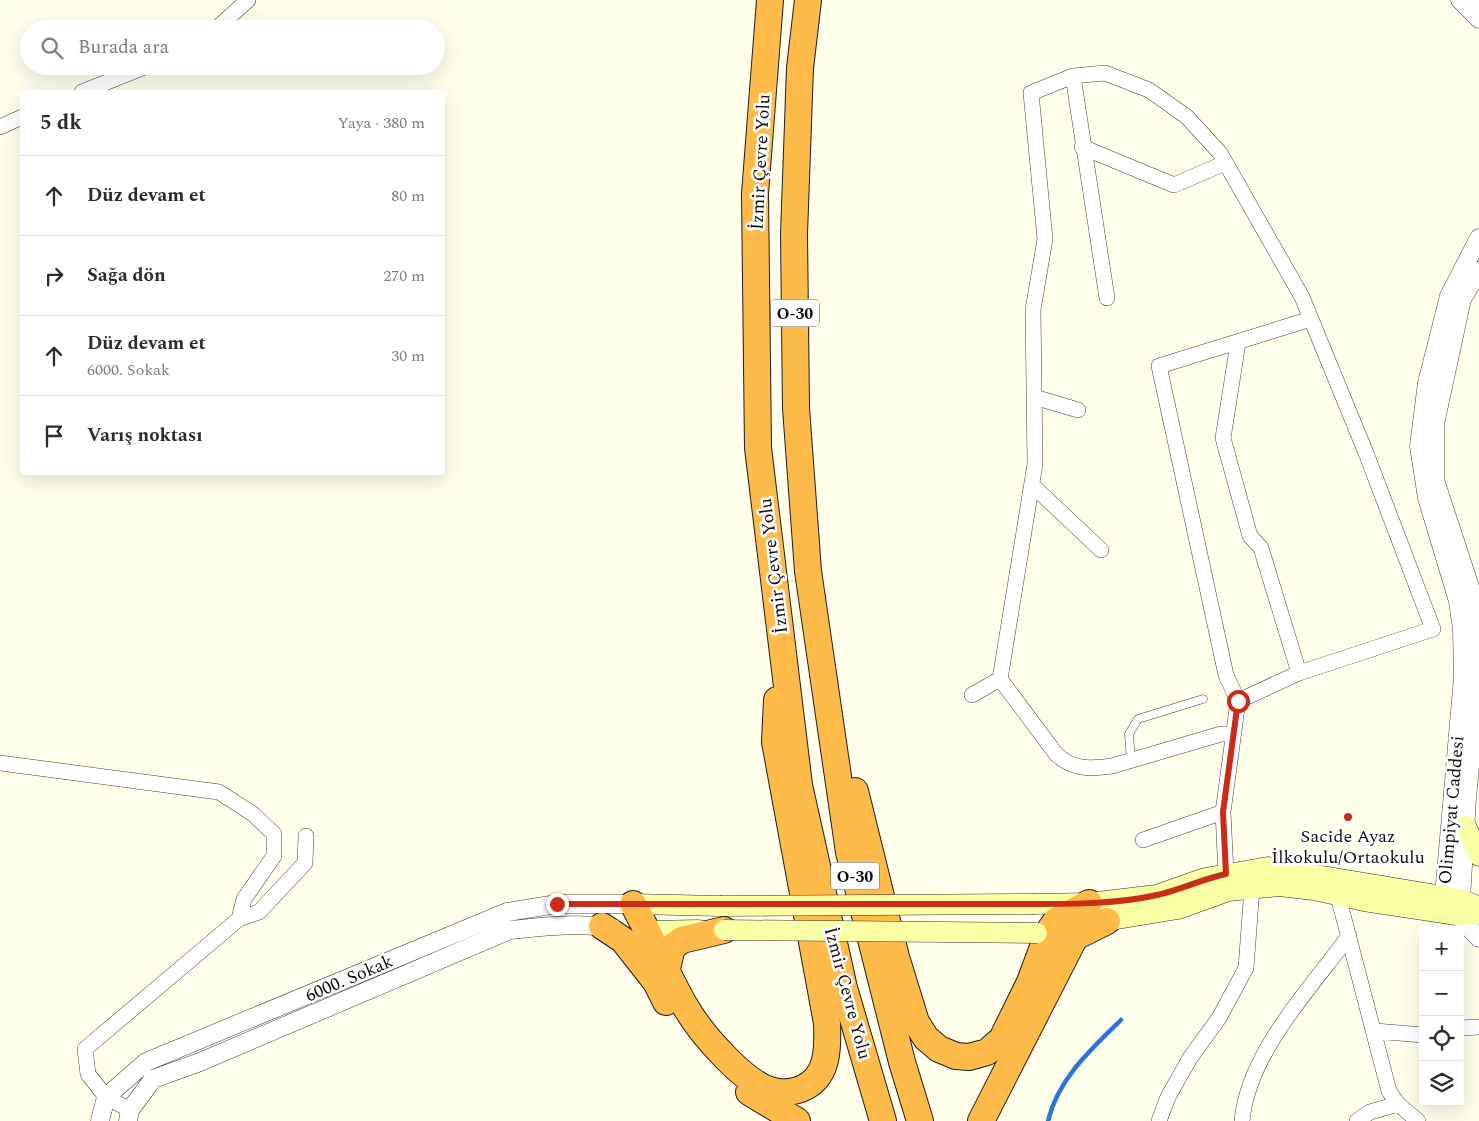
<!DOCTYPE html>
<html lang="tr">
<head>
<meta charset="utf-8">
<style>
  :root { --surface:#fff; --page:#f2f2f3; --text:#2b2b33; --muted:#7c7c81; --line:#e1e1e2 }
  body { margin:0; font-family:Spectral,serif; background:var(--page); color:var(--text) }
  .controls { position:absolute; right:15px; bottom:15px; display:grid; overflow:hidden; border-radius:5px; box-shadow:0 5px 20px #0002 }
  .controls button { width:45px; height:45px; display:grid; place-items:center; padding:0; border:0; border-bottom:1px solid var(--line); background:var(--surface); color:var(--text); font:25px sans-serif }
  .stop { position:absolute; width:15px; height:15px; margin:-11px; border:4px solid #c92d17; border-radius:50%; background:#fff }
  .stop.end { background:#c92d17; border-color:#fff; box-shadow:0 1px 5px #0008 }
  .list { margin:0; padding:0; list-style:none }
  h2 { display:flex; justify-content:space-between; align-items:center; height:65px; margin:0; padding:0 20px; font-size:21px }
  h2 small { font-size:16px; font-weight:400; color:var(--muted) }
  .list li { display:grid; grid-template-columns:32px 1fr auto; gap:15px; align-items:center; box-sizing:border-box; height:80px; padding:0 20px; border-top:1px solid var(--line) }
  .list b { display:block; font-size:19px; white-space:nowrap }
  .list p { margin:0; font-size:16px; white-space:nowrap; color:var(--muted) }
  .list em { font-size:16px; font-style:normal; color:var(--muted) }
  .icon { flex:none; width:28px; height:28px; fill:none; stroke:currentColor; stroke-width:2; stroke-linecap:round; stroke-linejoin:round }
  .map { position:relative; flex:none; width:1479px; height:1121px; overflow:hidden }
  .search { position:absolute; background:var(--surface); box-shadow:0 5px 20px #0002; left:20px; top:20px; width:425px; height:55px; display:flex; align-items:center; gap:12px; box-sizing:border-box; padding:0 18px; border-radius:28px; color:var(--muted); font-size:19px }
  .panel { position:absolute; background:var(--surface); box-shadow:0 5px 20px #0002; left:20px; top:90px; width:425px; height:385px; border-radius:5px }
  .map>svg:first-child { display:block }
</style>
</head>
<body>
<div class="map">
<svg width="1479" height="1121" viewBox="0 0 1479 1121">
  <rect width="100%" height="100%" fill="#fffeeb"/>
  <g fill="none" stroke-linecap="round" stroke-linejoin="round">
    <path stroke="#2a75da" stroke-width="4.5" d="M1048,1121C1058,1079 1091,1049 1121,1020"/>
    <g stroke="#3f3f3f" stroke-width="9">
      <path id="service" d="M1131,761L1129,734L1138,719L1203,699"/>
    </g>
    <g stroke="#3f3f3f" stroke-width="16">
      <path id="minor" d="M216,29L248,0
        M1073,76L1107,298
        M82,92L147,66
        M0,127L22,117
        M1082,147L1174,185L1225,163
        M1238,343L1223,438L1250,536L1261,548L1299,673
        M1034,397L1078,410
        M1032,485L1101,550
        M972,695L1000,679
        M1238,701L1226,675L1159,366L1311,319
        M0,763L219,792L253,814L274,834V856L244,899L239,919
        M1223,812L1226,874
        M1143,840L1223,812L1238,701L1299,673L1433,629L1366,453L1302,297L1220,153L1187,117L1149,90L1105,73L1073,76L1031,93L1045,239L1033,310L1035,464L1000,679L1056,754C1073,770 1090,769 1112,766L1221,734H1233
        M1338,896L1389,1091L1398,1104L1418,1121
        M1460,1028L1479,1027
        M1375,1031L1423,1035
        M130,1110L106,1097L88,1074L85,1049L239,919L259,912L305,863L306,836
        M1159,1121L1168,1097L1190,1058L1219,1018L1246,968L1252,888
        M1242,1121C1248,1053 1310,989 1349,936
        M1357,1121L1370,1112L1398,1104"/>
    </g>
    <g stroke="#3f3f3f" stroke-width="19">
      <path id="tertiary" d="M1460,0L1479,19
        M1478,0L1479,1
        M1479,238L1449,296L1427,383L1419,446L1427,498L1458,601L1462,629L1463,677L1444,896L1457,915L1479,938
        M1457,912L1461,899L1467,798L1479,674V622L1473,596L1435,480V424L1462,299L1479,271
        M100,1121L106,1097L146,1062L507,912L557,904H633
        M128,1121L130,1110L153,1079L200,1062L510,930C543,927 580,922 613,928"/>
    </g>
    <g stroke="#2e2e2e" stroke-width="21">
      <path id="secondary" d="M1466,826L1479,856
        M633,904L720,906
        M1034,904L1089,903L1157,895L1205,878L1268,867L1461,899L1479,907
        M1093,923L1178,909L1228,891L1279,886L1314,890L1364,901L1457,915L1479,914
        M649,931L699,930"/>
    </g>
    <g stroke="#1d1d1d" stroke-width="28">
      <path id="motorway" d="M770,0L755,194L758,448L799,785L844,988L883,1121
        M808,0L800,68L794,234L796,408L808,571L849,852L902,1062L920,1121
        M855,791L896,957L916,1022L926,1038L939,1049L956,1056L969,1057L987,1052L1002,1039L1030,982L1049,931L1056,921L1089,903
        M633,904C652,938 666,973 685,1006C700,1032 748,1090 779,1092C786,1093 795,1091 801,1089C829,1078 828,1047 827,1023L775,742L777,700
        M602,926L623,940L656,982L666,1002
        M667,969L672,947L682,940L724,930
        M749,1092L797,1121
        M981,1121L1075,937L1107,921"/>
    </g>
    <use href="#service" stroke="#fff" stroke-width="8"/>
    <use href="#minor" stroke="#fff" stroke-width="15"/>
    <use href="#tertiary" stroke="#fff" stroke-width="18"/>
    <use href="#secondary" stroke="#faffa6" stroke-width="20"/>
    <use href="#motorway" stroke="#ffbb49" stroke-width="26"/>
    <g stroke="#2e2e2e" stroke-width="21" stroke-linecap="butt">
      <path id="secondary-bridge" d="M720,906L1034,904
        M724,930L1037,933"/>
    </g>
    <use href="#secondary-bridge" stroke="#faffa6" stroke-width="20"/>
  </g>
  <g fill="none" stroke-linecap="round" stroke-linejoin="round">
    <path stroke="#c92d17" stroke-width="6" d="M557,904H1034C1074,904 1117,904 1157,895C1180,890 1202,879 1226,874L1223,812L1238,701"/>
  </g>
  <circle fill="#c92d17" stroke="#fff" stroke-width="2" cx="1348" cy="817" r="5"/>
  <g text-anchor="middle" stroke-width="5" stroke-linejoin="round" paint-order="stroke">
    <g fill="#fff" stroke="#555" stroke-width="1">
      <rect x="771" y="299.5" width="48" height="27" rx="4"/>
      <rect x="831" y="862.5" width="48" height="27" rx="4"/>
    </g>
    <g font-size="16" font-weight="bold" fill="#0c0c0c">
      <text x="795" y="319">O-30</text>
      <text x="855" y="882">O-30</text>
    </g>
    <g font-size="18" fill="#0c0c0c" stroke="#fff">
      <text transform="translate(760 162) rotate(-87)" y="6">İzmir Çevre Yolu</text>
      <text transform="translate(773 566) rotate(-97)" y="6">İzmir Çevre Yolu</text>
      <text transform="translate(1451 810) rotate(-85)" y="6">Olimpiyat Caddesi</text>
      <text transform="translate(349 978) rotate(-23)" y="6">6000. Sokak</text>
      <text transform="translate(848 993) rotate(75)" y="6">İzmir Çevre Yolu</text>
    </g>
    <g font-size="18" fill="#0c0c0c" stroke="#fff">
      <text x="1348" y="842">Sacide Ayaz<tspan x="1348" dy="21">İlkokulu/Ortaokulu</tspan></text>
    </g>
  </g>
</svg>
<div class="controls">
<button>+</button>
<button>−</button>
<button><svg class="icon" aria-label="locate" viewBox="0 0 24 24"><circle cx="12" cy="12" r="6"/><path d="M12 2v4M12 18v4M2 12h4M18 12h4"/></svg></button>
<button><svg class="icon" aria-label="layers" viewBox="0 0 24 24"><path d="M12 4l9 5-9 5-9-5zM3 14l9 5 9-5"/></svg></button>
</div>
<div class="stop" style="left:1238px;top:701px"></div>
<div class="stop end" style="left:557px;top:904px"></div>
<div class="search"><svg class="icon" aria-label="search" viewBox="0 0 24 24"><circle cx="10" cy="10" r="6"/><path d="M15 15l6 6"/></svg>Burada ara</div>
<section class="panel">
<h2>5 dk<small>Yaya · 380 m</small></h2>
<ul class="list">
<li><svg class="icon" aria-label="ahead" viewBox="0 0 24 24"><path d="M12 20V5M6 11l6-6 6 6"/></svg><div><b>Düz devam et</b></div><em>80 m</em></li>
<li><svg class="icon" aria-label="right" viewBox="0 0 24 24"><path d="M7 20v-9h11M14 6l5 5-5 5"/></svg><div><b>Sağa dön</b></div><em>270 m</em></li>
<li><svg class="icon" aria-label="ahead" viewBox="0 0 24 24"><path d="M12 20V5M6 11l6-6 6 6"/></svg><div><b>Düz devam et</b><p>6000. Sokak</p></div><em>30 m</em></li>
<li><svg class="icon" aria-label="arrive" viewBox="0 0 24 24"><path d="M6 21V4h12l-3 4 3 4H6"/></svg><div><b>Varış noktası</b></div></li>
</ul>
</section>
</div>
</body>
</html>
